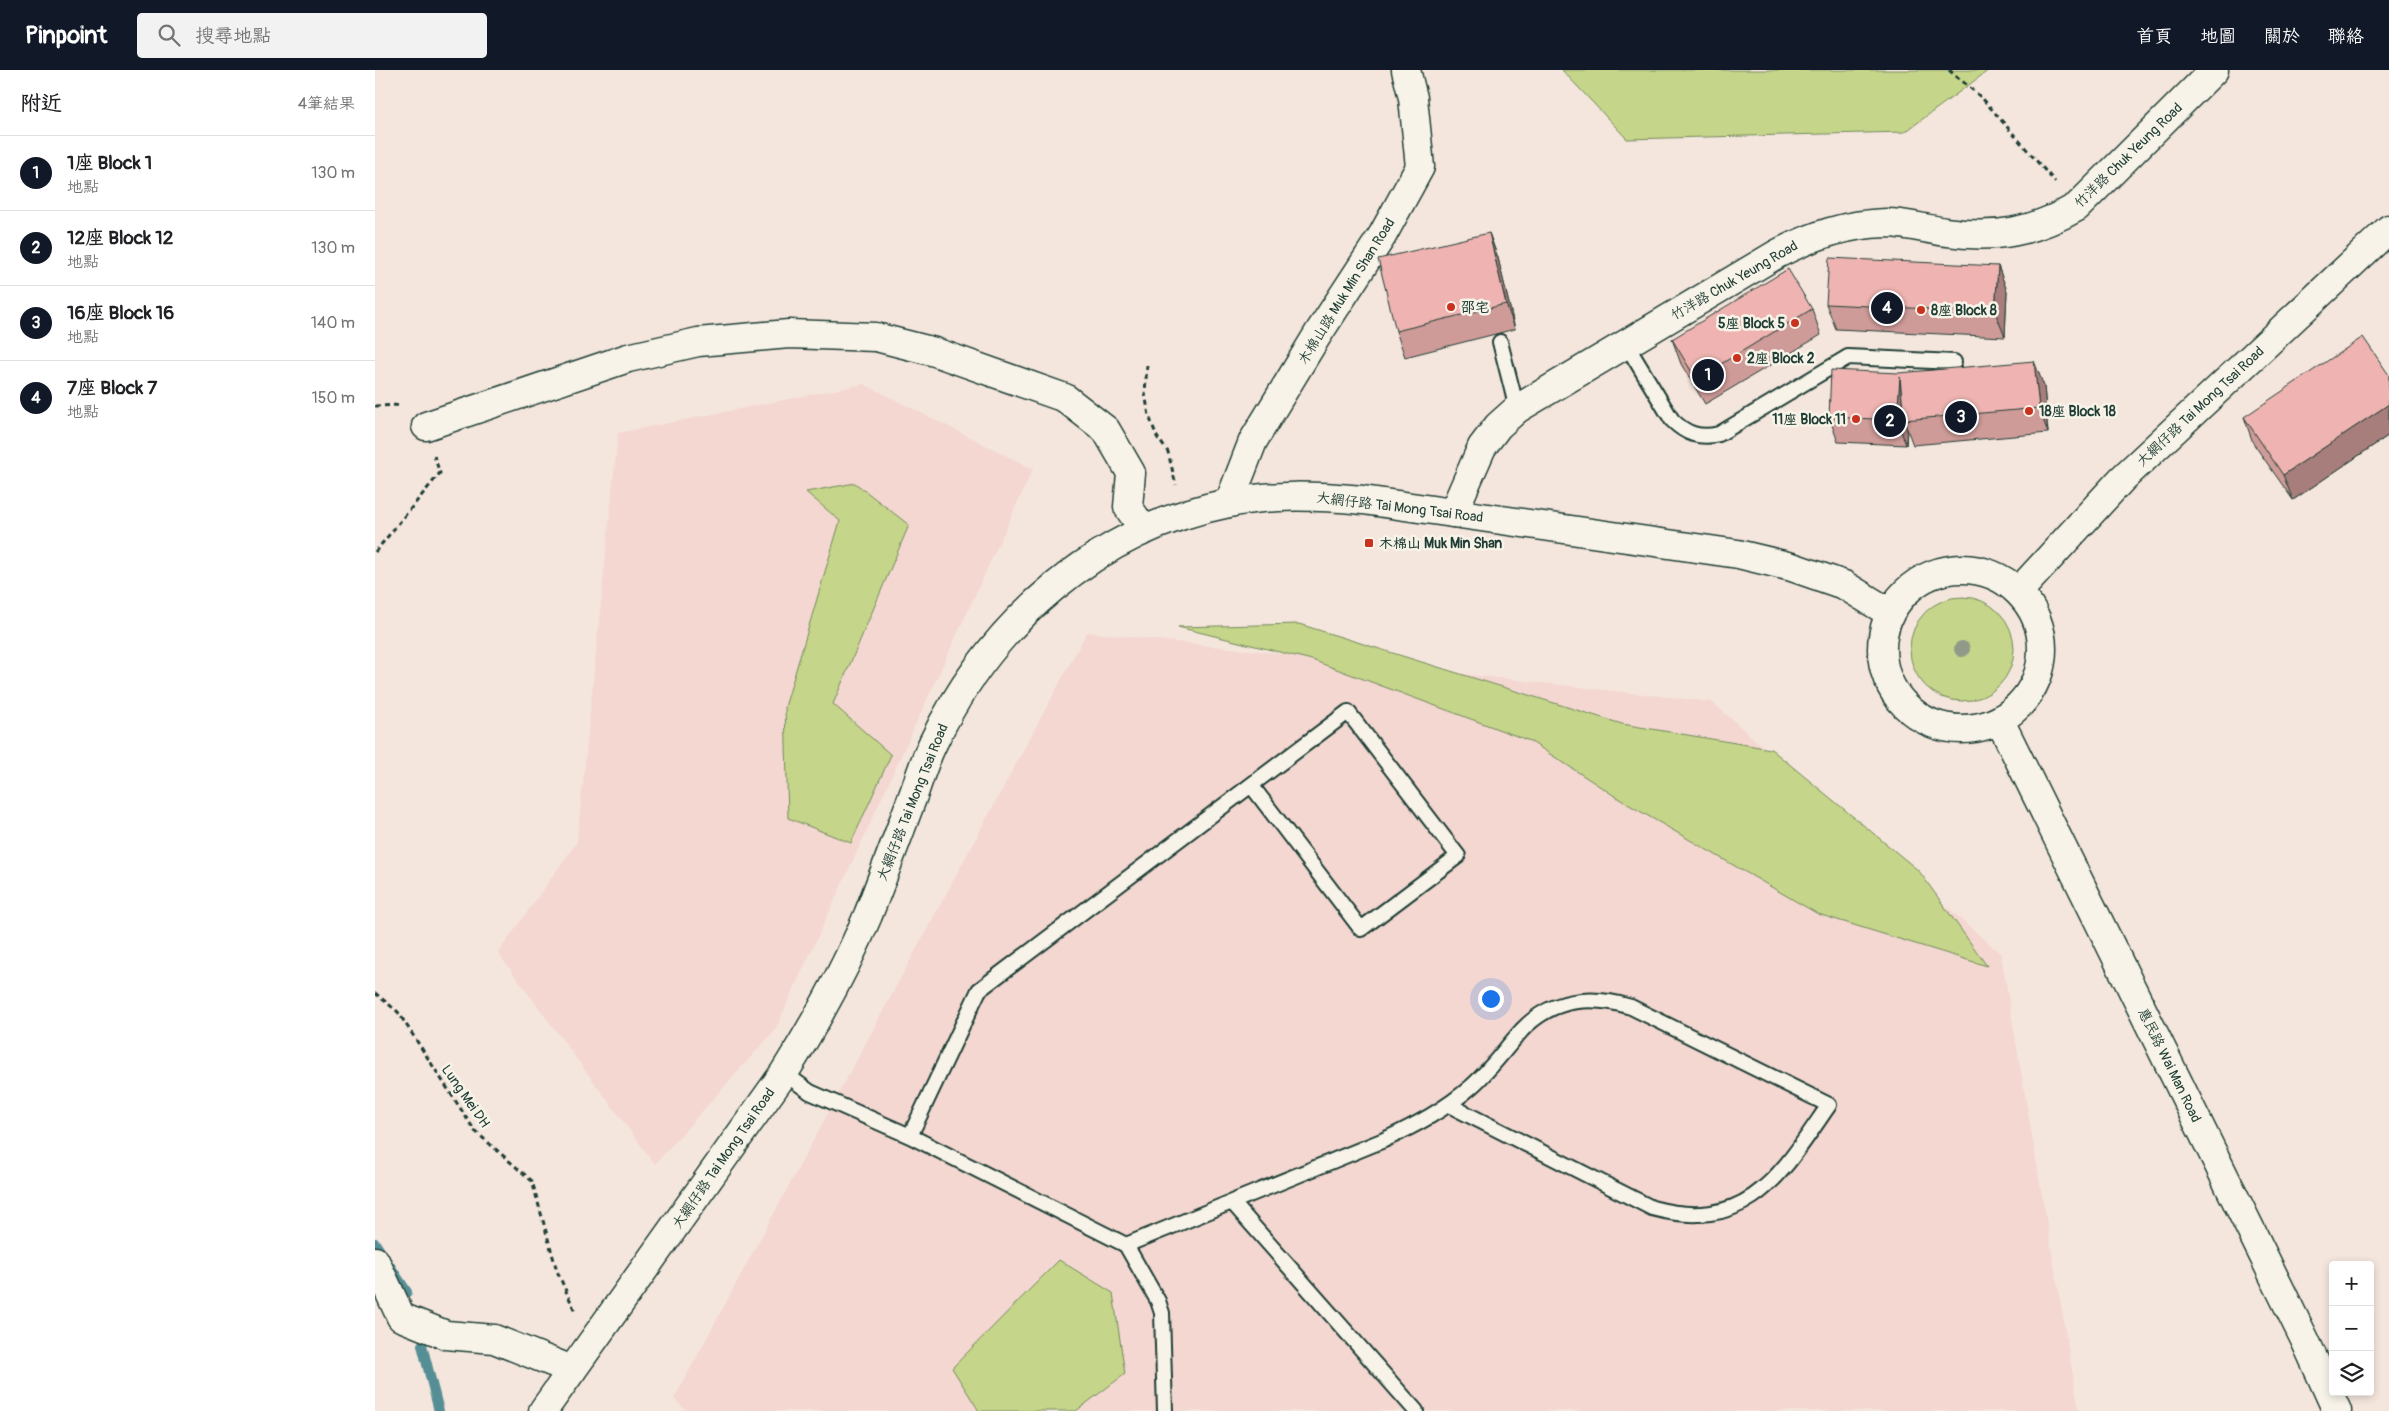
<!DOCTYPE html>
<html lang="zh-TW">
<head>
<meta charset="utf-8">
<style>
  :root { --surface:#fff; --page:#f2f2f2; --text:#202124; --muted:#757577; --line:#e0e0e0; --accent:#111827 }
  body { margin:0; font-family:Pangolin,"LXGW WenKai TC",sans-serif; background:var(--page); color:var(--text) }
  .controls { position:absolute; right:15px; bottom:15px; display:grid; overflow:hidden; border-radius:5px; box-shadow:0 2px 8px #0003 }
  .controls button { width:45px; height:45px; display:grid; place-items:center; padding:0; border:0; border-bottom:1px solid var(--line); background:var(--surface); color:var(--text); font:25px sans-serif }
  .you { position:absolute; left:1115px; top:928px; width:18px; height:18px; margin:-12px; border:4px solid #fff; border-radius:50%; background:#1a73e8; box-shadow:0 0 0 8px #1a73e833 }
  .badge { display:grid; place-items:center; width:32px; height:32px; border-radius:50%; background:var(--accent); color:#fff; font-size:16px; font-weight:700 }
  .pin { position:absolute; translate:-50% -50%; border:2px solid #fff; box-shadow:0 1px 5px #0006 }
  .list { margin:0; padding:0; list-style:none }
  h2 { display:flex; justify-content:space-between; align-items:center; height:65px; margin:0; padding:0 20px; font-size:21px }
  h2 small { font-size:16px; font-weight:400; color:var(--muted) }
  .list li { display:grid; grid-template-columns:32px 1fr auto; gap:15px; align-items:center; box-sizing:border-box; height:75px; padding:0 20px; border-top:1px solid var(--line) }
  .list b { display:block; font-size:19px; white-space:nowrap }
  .list p { margin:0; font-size:16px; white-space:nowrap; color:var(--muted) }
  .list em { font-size:16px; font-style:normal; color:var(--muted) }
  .icon { flex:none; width:28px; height:28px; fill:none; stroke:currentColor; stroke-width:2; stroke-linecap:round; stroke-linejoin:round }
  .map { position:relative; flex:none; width:2014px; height:1341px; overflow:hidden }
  header { display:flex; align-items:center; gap:30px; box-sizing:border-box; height:70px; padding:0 25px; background:var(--accent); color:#fff }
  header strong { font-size:24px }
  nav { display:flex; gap:28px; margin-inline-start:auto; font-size:18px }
  .search { width:350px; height:45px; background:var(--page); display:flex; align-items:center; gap:12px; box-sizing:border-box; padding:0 18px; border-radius:5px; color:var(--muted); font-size:19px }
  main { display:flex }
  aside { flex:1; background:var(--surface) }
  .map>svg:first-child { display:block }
</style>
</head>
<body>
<header>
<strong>Pinpoint</strong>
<div class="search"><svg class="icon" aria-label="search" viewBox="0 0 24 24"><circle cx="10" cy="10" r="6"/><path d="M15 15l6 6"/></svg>搜尋地點</div>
<nav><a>首頁</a><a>地圖</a><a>關於</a><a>聯絡</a></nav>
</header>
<main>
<aside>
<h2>附近<small>4筆結果</small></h2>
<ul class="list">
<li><span class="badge">1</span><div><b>1座 Block 1</b><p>地點</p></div><em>130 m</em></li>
<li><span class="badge">2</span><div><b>12座 Block 12</b><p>地點</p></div><em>130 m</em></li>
<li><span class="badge">3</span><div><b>16座 Block 16</b><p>地點</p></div><em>140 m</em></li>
<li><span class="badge">4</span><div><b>7座 Block 7</b><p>地點</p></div><em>150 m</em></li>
</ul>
</aside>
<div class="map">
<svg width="2014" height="1341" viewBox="0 0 2014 1341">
  <rect width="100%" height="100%" fill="#f5e6dd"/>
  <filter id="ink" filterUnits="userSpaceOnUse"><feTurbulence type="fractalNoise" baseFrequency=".02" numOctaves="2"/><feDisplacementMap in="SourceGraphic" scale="10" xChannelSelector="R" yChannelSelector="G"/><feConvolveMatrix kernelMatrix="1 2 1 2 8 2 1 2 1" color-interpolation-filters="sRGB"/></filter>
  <g filter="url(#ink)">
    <path fill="#f3d7d0" d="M489,314L658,399L400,960L280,1094L123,883L202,772L243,363Z
      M712,562L1337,632L1626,884L1704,1341H312L299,1329Z"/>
    <path fill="#c5d589" stroke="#72895e" d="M1187,0H1614L1530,62L1252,69Z
      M480,413L534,455L458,634L516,685L476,773L413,748L410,637L465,451L431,422Z
      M1535 579a52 52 0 1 1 104 0a52 52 0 1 1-104 0Z
      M924,554L1247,654L1396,679L1544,801L1612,896L1443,844L1249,732L1155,671L937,590L803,557Z
      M684,1190L738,1223L750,1304L701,1341H604L577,1298Z"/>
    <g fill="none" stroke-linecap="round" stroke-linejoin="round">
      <path stroke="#548f95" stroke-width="10" d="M0,1173L32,1222
        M47,1275L64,1341"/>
      <g stroke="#1f3d34" stroke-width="18">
        <path id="lane" d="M1125,272L1142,339
          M1251,274L1297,350C1311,364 1325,369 1344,364L1473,287L1579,292
          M409,1003L435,1022L535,1066L751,1175L783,1231L787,1243L790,1341
          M535,1066L604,920L973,642L1083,786L986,859L876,715
          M857,1132L1041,1341
          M751,1175L1009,1070C1041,1055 1071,1039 1097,1016C1116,999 1130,979 1147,960C1177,928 1217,925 1256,937L1454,1035C1406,1104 1374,1164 1277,1138L1074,1035"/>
      </g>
      <g stroke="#1f3d34" stroke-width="31">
        <path id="street" d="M51,356L253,288L323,272L414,264L501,267L560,282L690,328L731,360L756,403L753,437L769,460
          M854,433L878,371L943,264L1007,166L1045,97L1038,28L1031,0
          M1078,443L1107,377L1123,356L1142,339L1402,184C1437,166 1471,154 1511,153C1531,153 1550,159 1571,162C1621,169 1658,162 1702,137L1839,0
          M0,1191L26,1247L71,1265L119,1269L197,1300"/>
      </g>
      <g stroke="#1f3d34" stroke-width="31">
        <path id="secondary" d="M1507 579a80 80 0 1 1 160 0a80 80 0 1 1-160 0Z
          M1644,521L1747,409L2014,159
          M1625,651L1930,1270L1962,1341
          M168,1341L409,1003C441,952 470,900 493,845C509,804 524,763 539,723C545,706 550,689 558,673C615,553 722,459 854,433C898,424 943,426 988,430L1363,484L1417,497L1469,515L1515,543"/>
      </g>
      <path stroke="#1f3d34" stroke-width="3" stroke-dasharray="5 4" stroke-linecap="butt" d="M1574,0L1607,28L1680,112
        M772,295L770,323L774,346L782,367L793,382L801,415
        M0,336L27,335
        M0,482L65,403L59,386
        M0,923L23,942L100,1061L157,1111L182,1201L200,1241"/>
      <use href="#lane" stroke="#f7f3e8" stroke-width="14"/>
      <use href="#street" stroke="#f7f3e8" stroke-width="28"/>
      <use href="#secondary" stroke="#f7f3e8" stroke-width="28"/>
    </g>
    <circle fill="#919a89" cx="1587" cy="579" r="8"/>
    <path fill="#ce9b98" stroke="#1f3d34" d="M1114,163L1123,188L1140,259L1030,287L1021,261Z
      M1623,196L1632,221L1630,267L1461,259L1451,234Z
      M1437,239L1446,265L1330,334L1306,294L1297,269Z
      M2014,305V365L1918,430L1878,373L1869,347Z
      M1669,316L1673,363L1538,375L1532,359L1531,375L1463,372L1454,347Z"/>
    <path fill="#a77e7c" stroke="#1f3d34" d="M1114,163L1123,188L1140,259L1131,234Z
      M1623,196L1632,221L1630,267L1620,242Z
      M1659,291L1669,316L1673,363L1664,338Z
      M1525,307L1529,350L1532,359L1531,375L1522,350Z
      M2014,334V365L1918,430L1908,405Z"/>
    <path fill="#efb4b1" stroke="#1f3d34" d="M1114,163L1131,234L1021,261L1003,189Z
      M1454,188L1623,196L1620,242L1451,234Z
      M1413,199L1437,239L1321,309L1297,269Z
      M1988,267L2014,305V334L1908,405L1869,347Z
      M1659,291L1664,338L1529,350L1525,307L1522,350L1454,347L1456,300L1524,303Z"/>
  </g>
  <g fill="#c8321e" stroke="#f7f3e8" stroke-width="2">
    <circle cx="1076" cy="237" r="5"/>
    <circle cx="1546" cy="240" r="5"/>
    <circle cx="1420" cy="253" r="5"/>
    <circle cx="1362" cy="288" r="5"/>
    <circle cx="1654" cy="341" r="5"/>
    <circle cx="1481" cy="349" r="5"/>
    <rect x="989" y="468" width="10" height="10" rx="2.5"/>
  </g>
  <g text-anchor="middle" stroke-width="5" stroke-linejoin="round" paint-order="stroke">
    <g font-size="14" fill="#1f3d34" stroke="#f7f3e8">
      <text transform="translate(1753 85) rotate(-44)" y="5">竹洋路 Chuk Yeung Road</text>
      <text transform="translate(1359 210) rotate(-30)" y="5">竹洋路 Chuk Yeung Road</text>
      <text transform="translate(971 221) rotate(-58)" y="5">木棉山路 Muk Min Shan Road</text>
      <text transform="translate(1825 336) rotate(-43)" y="5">大網仔路 Tai Mong Tsai Road</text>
      <text transform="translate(1025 437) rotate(7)" y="5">大網仔路 Tai Mong Tsai Road</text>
      <text transform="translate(537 732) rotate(-68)" y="5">大網仔路 Tai Mong Tsai Road</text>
      <text transform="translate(1795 995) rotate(64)" y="5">惠民路 Wai Man Road</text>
      <text transform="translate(91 1026) rotate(55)" y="5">Lung Mei DH</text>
      <text transform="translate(348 1088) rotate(-55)" y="5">大網仔路 Tai Mong Tsai Road</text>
    </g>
    <g font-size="14" font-weight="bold" fill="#1f3d34" stroke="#f7f3e8" text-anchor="start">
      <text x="1086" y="242">邵宅</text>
      <text x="1556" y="245">8座 Block 8</text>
      <text x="1410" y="258" text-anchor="end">5座 Block 5</text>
      <text x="1372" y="293">2座 Block 2</text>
      <text x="1664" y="346">18座 Block 18</text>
      <text x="1471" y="354" text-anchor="end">11座 Block 11</text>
      <text x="1004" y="478">木棉山 Muk Min Shan</text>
    </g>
  </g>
</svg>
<div class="controls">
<button>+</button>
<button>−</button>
<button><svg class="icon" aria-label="layers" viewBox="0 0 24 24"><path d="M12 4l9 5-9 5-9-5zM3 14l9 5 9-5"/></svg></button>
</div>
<div class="you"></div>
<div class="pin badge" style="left:1333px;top:305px">1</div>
<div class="pin badge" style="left:1515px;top:351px">2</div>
<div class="pin badge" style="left:1586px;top:347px">3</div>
<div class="pin badge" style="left:1512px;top:238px">4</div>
</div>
</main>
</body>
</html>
